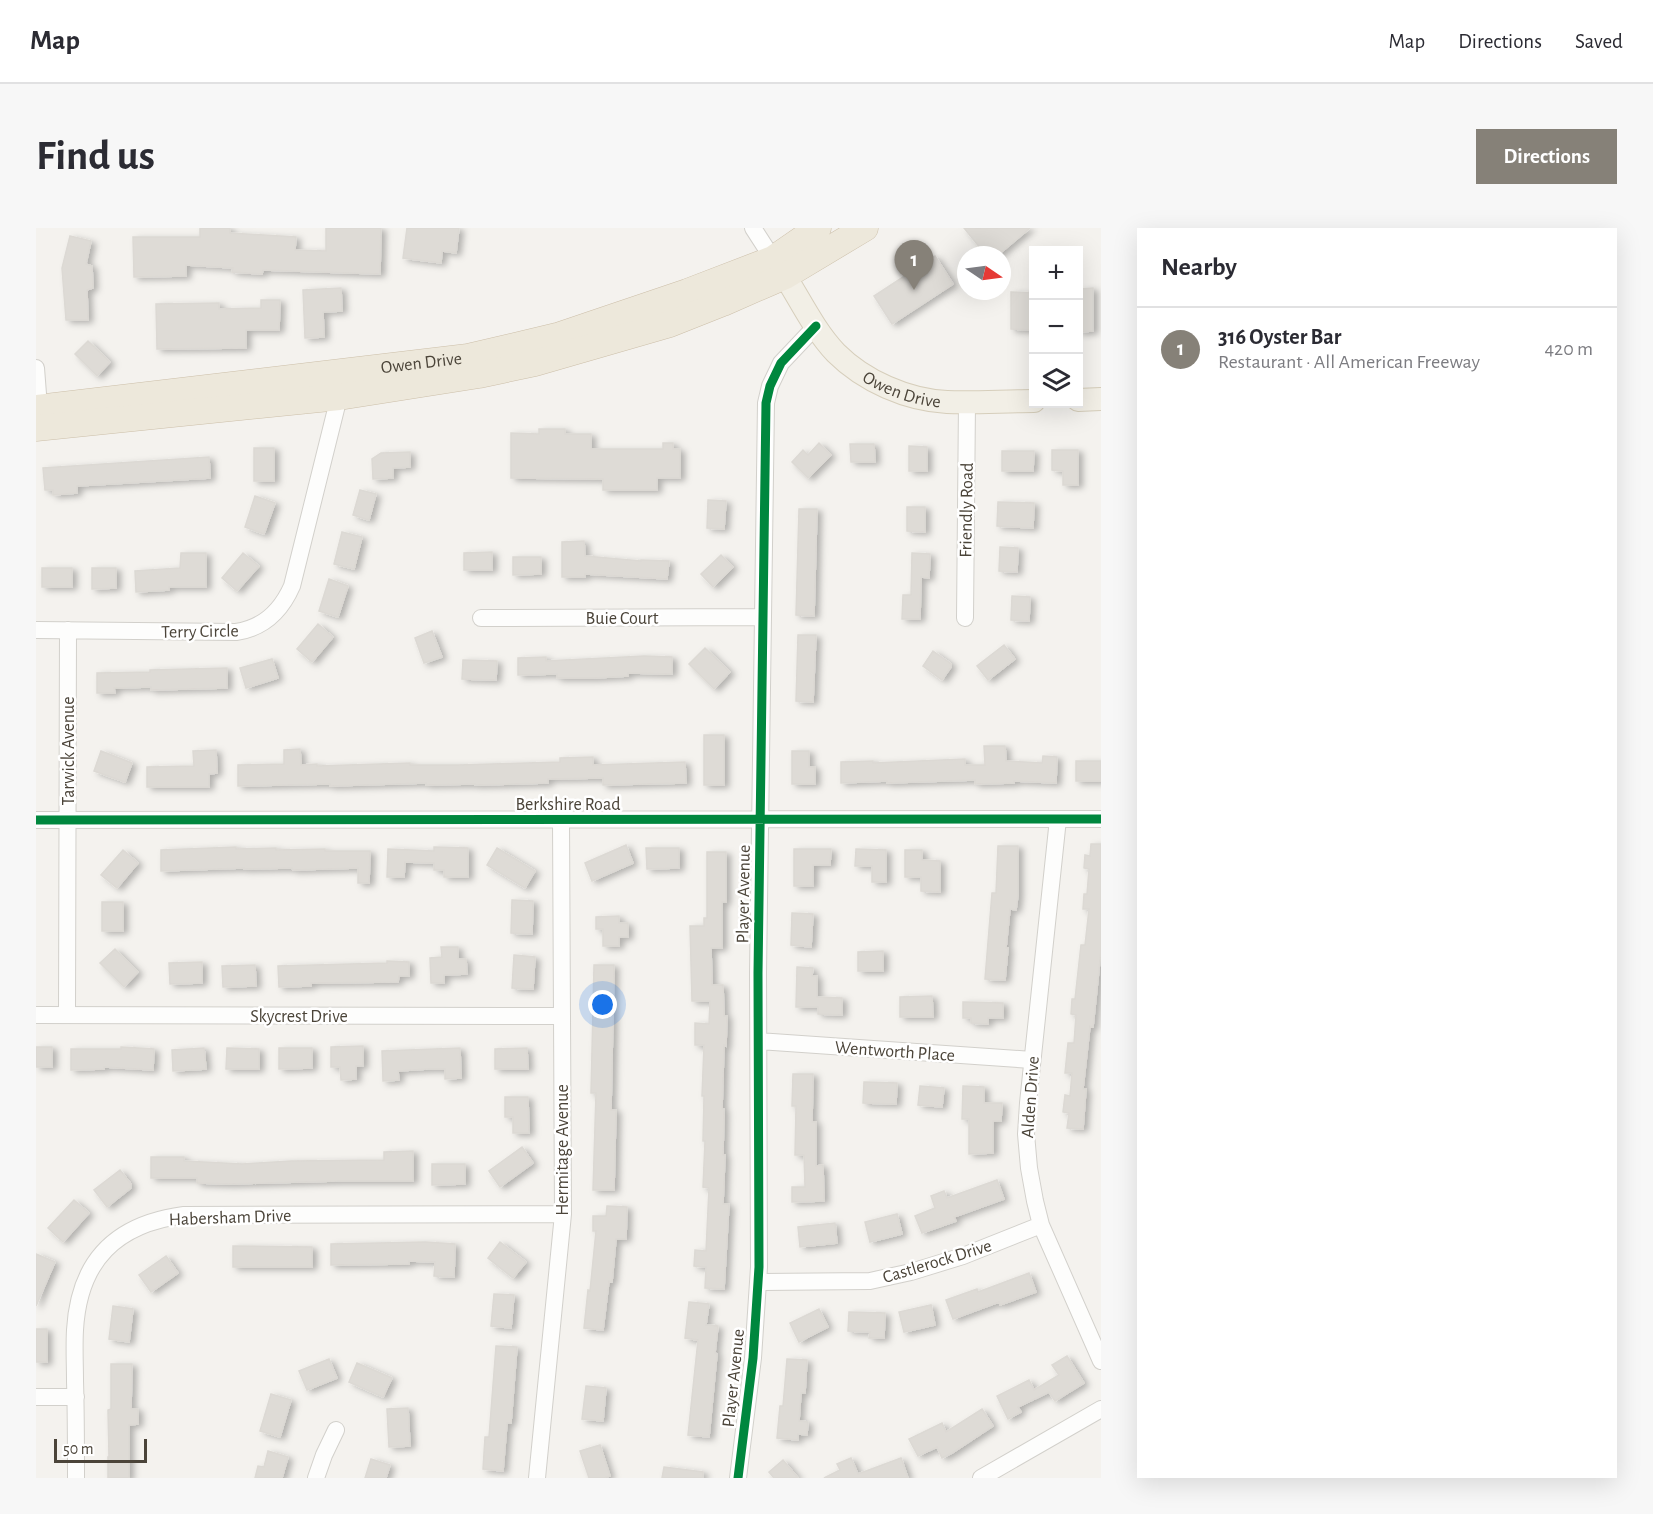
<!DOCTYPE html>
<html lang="en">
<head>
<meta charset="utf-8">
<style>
  :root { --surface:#fff; --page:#f7f7f7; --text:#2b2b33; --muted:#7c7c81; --line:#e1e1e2; --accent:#868178 }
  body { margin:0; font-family:"Alegreya Sans",sans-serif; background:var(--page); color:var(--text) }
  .controls { position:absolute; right:18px; top:18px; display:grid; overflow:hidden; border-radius:0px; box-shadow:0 6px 24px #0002 }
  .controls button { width:54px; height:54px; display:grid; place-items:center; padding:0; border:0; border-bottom:2px solid var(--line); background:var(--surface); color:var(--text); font:30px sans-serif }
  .compass { position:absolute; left:921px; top:18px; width:54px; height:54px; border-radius:50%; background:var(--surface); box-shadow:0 6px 24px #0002; rotate:103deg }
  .scale { position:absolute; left:18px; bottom:15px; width:93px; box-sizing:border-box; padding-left:6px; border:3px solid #4b4439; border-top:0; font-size:16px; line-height:21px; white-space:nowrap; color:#4b4439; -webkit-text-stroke:4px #fff; paint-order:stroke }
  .you { position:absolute; left:567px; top:777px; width:21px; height:21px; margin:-15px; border:4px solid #fff; border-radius:50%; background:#1a73e8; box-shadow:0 0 0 9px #1a73e833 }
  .badge { display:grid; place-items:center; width:39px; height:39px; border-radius:50%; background:var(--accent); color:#fff; font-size:20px; font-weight:700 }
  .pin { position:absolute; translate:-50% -50px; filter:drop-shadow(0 2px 3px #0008) }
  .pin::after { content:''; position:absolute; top:32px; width:21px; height:18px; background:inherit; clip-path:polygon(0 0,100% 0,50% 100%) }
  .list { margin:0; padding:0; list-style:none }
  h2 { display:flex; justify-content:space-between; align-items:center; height:78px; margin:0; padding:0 24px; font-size:26px }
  h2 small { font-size:20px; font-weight:400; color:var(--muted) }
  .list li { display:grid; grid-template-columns:39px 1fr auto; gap:18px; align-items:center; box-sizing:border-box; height:84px; padding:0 24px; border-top:2px solid var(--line) }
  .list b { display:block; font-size:22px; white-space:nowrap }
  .list p { margin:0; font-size:20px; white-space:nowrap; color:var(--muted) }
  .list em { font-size:20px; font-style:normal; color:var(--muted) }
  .icon { flex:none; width:33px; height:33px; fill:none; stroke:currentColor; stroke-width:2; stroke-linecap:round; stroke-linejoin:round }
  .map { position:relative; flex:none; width:1065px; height:1250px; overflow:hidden; border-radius:0px }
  header { display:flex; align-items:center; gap:36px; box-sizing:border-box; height:84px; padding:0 30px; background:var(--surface); border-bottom:2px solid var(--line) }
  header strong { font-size:28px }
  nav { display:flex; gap:33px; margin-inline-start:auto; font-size:21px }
  .intro { display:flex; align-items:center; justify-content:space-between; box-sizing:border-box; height:144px; padding:0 36px }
  h1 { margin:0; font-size:42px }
  .button { padding:15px 27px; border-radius:0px; background:var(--accent); color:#fff; font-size:21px; font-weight:700 }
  main { display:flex; gap:36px; padding:0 36px }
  aside { flex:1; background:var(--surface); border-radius:0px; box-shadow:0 6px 24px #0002 }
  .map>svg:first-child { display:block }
</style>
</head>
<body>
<header>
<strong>Map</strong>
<nav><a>Map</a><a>Directions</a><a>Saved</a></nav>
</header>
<div class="intro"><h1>Find us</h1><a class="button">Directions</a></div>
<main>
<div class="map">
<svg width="1065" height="1250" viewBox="0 0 1065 1250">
  <defs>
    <filter id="shadow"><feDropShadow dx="4.5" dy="2.5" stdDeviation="3" flood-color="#0004"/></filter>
  </defs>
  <rect width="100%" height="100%" fill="#f4f2ee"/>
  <path fill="#dedbd6" stroke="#dcd9d4" stroke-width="1.5" filter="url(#shadow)" d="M164,0H194V5L260,9L259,22L290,23V0H345L344,46L227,42L226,46L196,44L197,40L150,37V48L98,49L97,9H164Z
    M371,0H423L420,25L406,23L405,35L367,30Z
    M928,0H994L962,27H950Z
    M34,8L55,13L50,36L56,38L57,60L51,62L52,92H30L26,40Z
    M899,28L917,56L856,96L838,68Z
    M305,60L306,83L287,84L288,109L269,110L267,62Z
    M1057,60V103L1042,104V61Z
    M975,64L998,65V102L975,101Z
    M225,72H244L243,102H210V120L121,121L120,76L183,75V81L225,80Z
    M52,113L74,134L61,148L39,126Z
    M503,201H529V206H555V221H627V215H637V221H644V250H621V262H567V251L475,250V205L503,206Z
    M783,215L795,227L772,250L756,234L767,222L772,227Z
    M814,216H838L839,234H815Z
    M873,218L891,219V243H873Z
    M218,220H238V253H218Z
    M1016,222H1042V257H1027V243L1016,242Z
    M966,223H998L997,243H966Z
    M374,224V239L357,240V250L337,251L336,231L345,225Z
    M173,229L174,250L41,258V265L17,267V262H9L7,240Z
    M324,262L340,266L333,292L317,287Z
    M219,268L239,275L228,306L209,299Z
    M672,272L690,273L688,301L671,300Z
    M962,274L998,275L997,300L961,298Z
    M871,279H889V304L871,303Z
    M763,281H781L778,388L760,387Z
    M306,304L326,309L318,341L298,336Z
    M548,313L549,328L605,333V332L633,333L631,351L549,346V349H526V314Z
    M964,319L982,320L981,344L963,343Z
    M456,324V342H428V325Z
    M145,325H170V359H133V362L100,364L99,343L144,340Z
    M207,325L223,338L201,363L186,350Z
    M876,325L894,326L893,350L885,349L884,391H866L867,367H875Z
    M685,327L697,339L677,359L665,346Z
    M477,329H505V346L477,347Z
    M6,340H36V359H6Z
    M56,340H80V360L56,361Z
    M293,351L312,358L302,389L283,383Z
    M976,368L994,369L993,393L975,392Z
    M282,396L297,409L276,434L261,421Z
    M396,403L406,429L388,435L379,410Z
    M762,407H780L777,474L760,473Z
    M968,417L979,431L952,452L941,438Z
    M669,420L694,444L678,461L653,436Z
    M897,423L915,436V439L906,452L887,438Z
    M608,428L636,429V446L592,445V448L558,450H521V446L482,447V430L510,429V433Z
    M236,431L242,450L210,460L204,440Z
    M427,432L461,433L460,452L426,451Z
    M191,440V460L115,462V459L78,460L79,465H61V445L114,444V442Z
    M668,507H688V557H668Z
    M948,518H969L970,533L1006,535L1007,528L1021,529L1020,555L978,553V555L939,556V552L851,555V553L805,555V534L837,533V535L929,531V537H949Z
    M264,521L265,537L281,536V538L374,535V537H423L524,534V530L557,529V537L649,534L650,555L567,557V550L512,551V555L439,557V556L390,557V555L294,558V556L202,558V537L248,536V522Z
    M180,522L181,545L173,546V559H111V539L158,538L157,523Z
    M65,523L96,535L89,554L58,543Z
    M756,523H773V539H779V556H756Z
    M1040,533H1065V553H1040Z
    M1055,616H1065V722L1057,799L1054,798L1047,861H1050L1047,901L1031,900L1033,885L1027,884L1029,867L1034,868L1036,845H1029L1032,815H1038L1040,787L1035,786L1036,771H1039L1045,717H1049L1053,681H1047L1048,666H1051L1053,641L1048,640L1049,627L1054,628Z
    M590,617L597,635L556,653L549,635Z
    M962,618H982V667L980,682L974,681L970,720H972L969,752L949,751L956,665H960Z
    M200,619V621L240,620V622L289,621V623H334L333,655H322V640L257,642L256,640L208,641V640L125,643V622Z
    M398,619L432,620V649H408V642H398V635L369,634L368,649H351L352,621L398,623Z
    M461,620L499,643L489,660L451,637Z
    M610,620H643V640L611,641Z
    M758,621H795L794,637H777V658H758Z
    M820,621L850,622V654H836V638H819Z
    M87,622L102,635L81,660L65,647Z
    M869,622H886V632L904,633V664L885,663V649H869Z
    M671,624H690V674H686V720H675L676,757H687L688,788H691L690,818L688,817L686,881H688L687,927H689L687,976H693L688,1061L669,1060L670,1039L658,1038L659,1022L670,1023L673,960L667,959L669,913H667L668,868H666L668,817H659V795L673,796L674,773H656L654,698H668V690H671Z
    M476,672L497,673L496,706L475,705Z
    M66,674H87V703H66Z
    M756,685L777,686L775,719L755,717Z
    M583,688V695H592V709H583V718H567V701H560V689Z
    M405,719H422V731H430L431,746L408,747V755H395L394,730L406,729Z
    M79,721L102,744L88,759L64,735Z
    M847,723V743H822V724Z
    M478,727L499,729L497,761L476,760Z
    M351,733L373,734V748H363L362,754L275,755V758L243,759L242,738L351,735Z
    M166,734V755L134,756L133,735Z
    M219,737L220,758L187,759L186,738Z
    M558,737H578L575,882H580L578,962H557L560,865H555Z
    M761,739L777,740L776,748H781V769L806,770V787L782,786V779H760Z
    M896,768L897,789H864V769Z
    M927,774L967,775V790H952V796L935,795V790H927Z
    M327,818V838H320V851L305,852L304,839H295V819Z
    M0,819H16V839H0Z
    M85,819L118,821L117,842L68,839V841L35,842V821H85Z
    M168,820L170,841L137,843L136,822Z
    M191,820L223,821V841H190Z
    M243,820H276V840L243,841Z
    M424,820L425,850L409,851V841H392L362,843L363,852L347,853L346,823Z
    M491,820L492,841H459V821Z
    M757,846H777L776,894H780V938L787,937L788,973L756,974V959H769L768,927H759L760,878H756Z
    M828,854L861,855L860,876L827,875Z
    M884,858L908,860L906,879L882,877Z
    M927,858L948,859V875H966L965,893H957V925L933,926V891H926Z
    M469,869H492L493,905H477V889H469Z
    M486,919L497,935L464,959L453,943Z
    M377,923V953H301L194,956L161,955V950H115V929H148V933L206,936L255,933L348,932V924Z
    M396,936H429V956L396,957Z
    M84,942L95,956V960L71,979L58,962Z
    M961,952L968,971L918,989L920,993L886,1005L879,988L899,980L895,968L908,963L911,970Z
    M38,972L53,985L27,1014L12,1000Z
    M571,978L591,979L590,1011H580L576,1054L573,1053L567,1102L548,1100L552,1062L554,1063L560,1003H557V988H570Z
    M861,986L866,1006L834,1014L829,994Z
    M799,995L801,1015L764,1019L762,999Z
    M389,1014L419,1016L418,1049L398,1048L399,1034L373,1033V1036L295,1037V1016Z
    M464,1014L490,1034L477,1050L452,1030Z
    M197,1018L276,1019V1039H197Z
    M0,1026L19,1034L0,1078Z
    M130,1028L142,1045L115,1064L103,1047Z
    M993,1045L1000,1064L964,1077L963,1074L917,1091L910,1072L941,1061L942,1064Z
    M458,1066L478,1067L475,1100L455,1098Z
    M653,1074L673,1076L670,1097L682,1098L679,1125L681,1126L673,1209L652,1207L662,1112L649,1110Z
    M895,1077L899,1097L868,1104L863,1084Z
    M77,1078L97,1081L93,1114L73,1111Z
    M783,1081L792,1099L763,1114L754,1095Z
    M813,1084L849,1085L848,1110H833L834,1104L812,1103Z
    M0,1101H11V1134H0Z
    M460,1118L481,1119L475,1195H471L467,1243L447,1241L449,1209H453Z
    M1031,1128L1048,1155L1019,1173L1013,1164L982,1179L985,1184L972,1191L961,1168L993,1152L998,1162L1023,1147L1016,1137Z
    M293,1131L301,1150L271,1162L263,1143Z
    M751,1131L771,1132L769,1165H765L763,1193L772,1194L771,1207L762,1206V1212L741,1210L744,1178H747Z
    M321,1135L356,1150L347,1169L313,1154Z
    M75,1136H96L95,1181H102V1196L93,1197V1250H72V1229H73L72,1182L75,1181Z
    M550,1158L570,1160L567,1193L546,1191Z
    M235,1166L255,1172L244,1209L224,1203Z
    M372,1180L374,1218L353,1219L351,1181Z
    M946,1181L957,1198L916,1225L906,1230L901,1219L882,1228L873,1211L906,1195L910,1204Z
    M564,1217L574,1248L568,1250H553L544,1223Z
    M232,1223L252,1229L246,1250H219L222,1238L228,1239Z
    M815,1230L822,1246L865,1230L872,1250H788L804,1242L801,1236Z
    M335,1231L354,1237L350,1250H329Z
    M747,1232L762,1250H738L733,1244Z
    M628,1239L667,1244V1250H626Z"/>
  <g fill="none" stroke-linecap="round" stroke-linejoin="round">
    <g stroke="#d2d0cb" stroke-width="18">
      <path id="minor" d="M717,0L737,31
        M0,140L3,179
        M445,390L727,389
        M929,390L931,174
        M0,402L200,404C228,400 245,383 256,358L303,169
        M1022,591L992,875L990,906L993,940L999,973L1005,997L1065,1133
        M0,592L1065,591
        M0,787L526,788
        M31,787L32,402
        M723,813L996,832
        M722,1054L834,1053L875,1044L927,1028L1005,997
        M0,1169H40
        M40,1250C40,1218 40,1185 39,1153C39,1136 38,1119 39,1102C43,1032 80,996 148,987L527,986
        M280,1250L288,1227L300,1202
        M501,1250L527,986L525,592
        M702,1250L717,1130L723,1039L722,745L730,175L734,158L745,135L780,98
        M945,1250L1065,1181"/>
    </g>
    <g stroke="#d6cebb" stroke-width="24">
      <g id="major">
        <path id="s1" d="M740,34C760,63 776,100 800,125C828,153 871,172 911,174C939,175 969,173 998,173"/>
        <path d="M1042,172L1065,171"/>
      </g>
    </g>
    <g stroke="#ccbfa9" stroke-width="27">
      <g id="highway">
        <path id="s2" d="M0,180L432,129L521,108L651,64L737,31L782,0"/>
        <path d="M0,200L303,169L443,147L499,135L634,96L687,75L749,48L829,0"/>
      </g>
    </g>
    <use href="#minor" stroke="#fdfdfc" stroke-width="16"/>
    <use href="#major" stroke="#f2efe6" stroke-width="22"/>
    <use href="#highway" stroke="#ede8db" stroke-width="26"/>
    <g stroke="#fff" stroke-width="13">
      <path id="cycleway" d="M0,592L1065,591
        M702,1250L717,1130L723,1039L722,745L730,175L734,158L745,135L780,98"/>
    </g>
    <use href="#cycleway" stroke="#00873e" stroke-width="9"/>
  </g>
  <g text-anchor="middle" stroke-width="5" stroke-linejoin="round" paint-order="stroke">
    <g font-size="18" fill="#4b4439" stroke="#fff">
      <text dy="6" stroke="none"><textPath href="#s2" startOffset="388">Owen Drive</textPath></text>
      <text dy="6" stroke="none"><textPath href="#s1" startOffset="186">Owen Drive</textPath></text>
      <text transform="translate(930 282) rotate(-89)" y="6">Friendly Road</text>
      <text x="586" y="396">Buie Court</text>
      <text transform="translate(164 403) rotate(-1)" y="6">Terry Circle</text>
      <text transform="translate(32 523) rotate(-90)" y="6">Tarwick Avenue</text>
      <text x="532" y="582">Berkshire Road</text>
      <text transform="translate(707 666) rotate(-89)" y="6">Player Avenue</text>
      <text x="263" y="794">Skycrest Drive</text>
      <text transform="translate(859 823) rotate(4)" y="6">Wentworth Place</text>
      <text transform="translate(994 869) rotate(-86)" y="6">Alden Drive</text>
      <text transform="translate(526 922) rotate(-90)" y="6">Hermitage Avenue</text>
      <text transform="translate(194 989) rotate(-2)" y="6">Habersham Drive</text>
      <text transform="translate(901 1033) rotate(-17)" y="6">Castlerock Drive</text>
      <text transform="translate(697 1150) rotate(-84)" y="6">Player Avenue</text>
    </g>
  </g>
</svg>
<div class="controls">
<button>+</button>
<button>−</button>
<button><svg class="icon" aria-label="layers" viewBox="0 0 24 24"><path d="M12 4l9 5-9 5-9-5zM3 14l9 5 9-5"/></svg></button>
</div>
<svg class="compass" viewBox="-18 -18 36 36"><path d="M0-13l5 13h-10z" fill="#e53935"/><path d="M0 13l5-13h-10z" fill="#7c7c81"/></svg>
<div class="scale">50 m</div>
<div class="you"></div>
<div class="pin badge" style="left:878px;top:62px">1</div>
</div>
<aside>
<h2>Nearby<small></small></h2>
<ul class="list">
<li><span class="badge">1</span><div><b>316 Oyster Bar</b><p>Restaurant · All American Freeway</p></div><em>420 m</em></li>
</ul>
</aside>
</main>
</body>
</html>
